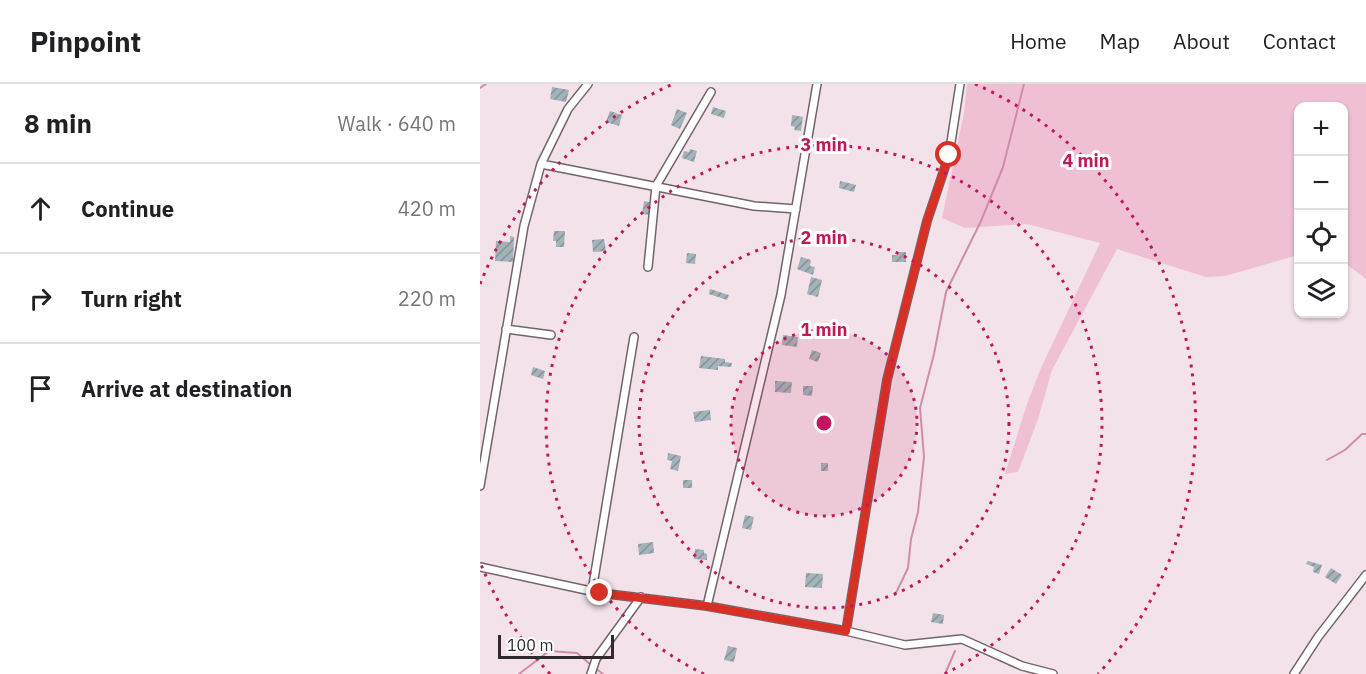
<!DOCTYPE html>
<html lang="en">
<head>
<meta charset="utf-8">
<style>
  :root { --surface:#fff; --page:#f2f2f2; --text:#202124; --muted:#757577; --line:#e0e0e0 }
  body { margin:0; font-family:"IBM Plex Sans",sans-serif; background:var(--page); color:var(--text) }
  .controls { position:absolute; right:18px; top:18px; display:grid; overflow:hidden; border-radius:12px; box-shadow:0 2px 4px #0004 }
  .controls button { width:54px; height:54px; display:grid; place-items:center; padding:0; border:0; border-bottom:2px solid var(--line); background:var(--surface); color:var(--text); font:30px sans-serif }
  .scale { position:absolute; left:18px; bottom:15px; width:116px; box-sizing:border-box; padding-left:6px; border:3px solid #302a2d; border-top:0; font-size:16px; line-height:21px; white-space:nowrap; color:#302a2d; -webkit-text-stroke:4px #fff; paint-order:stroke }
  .stop { position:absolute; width:18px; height:18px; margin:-14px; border:4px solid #d93025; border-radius:50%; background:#fff }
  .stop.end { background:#d93025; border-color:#fff; box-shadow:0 2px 6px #0008 }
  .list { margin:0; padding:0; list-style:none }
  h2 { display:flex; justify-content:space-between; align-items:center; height:78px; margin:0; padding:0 24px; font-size:26px }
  h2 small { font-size:20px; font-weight:400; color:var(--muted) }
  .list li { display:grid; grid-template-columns:39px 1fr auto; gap:18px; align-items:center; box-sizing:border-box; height:90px; padding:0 24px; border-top:2px solid var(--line) }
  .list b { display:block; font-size:22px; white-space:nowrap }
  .list em { font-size:20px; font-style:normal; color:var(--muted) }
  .icon { flex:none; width:33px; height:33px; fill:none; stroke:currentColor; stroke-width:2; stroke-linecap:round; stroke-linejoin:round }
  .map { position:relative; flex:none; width:886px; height:590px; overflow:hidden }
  header { display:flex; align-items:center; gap:36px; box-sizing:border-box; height:84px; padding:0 30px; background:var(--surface); border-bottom:2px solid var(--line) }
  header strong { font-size:28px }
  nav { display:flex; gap:33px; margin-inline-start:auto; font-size:21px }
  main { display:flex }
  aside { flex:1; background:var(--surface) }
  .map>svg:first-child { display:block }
</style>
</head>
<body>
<header>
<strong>Pinpoint</strong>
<nav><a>Home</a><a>Map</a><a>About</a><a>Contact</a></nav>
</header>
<main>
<aside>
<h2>8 min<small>Walk · 640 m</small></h2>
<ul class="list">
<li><svg class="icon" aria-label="ahead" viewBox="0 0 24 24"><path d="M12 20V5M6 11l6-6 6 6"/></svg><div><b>Continue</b></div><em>420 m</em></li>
<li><svg class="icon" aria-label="right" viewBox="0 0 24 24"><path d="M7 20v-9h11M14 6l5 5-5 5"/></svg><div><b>Turn right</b></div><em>220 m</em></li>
<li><svg class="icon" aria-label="arrive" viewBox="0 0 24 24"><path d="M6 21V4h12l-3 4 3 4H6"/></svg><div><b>Arrive at destination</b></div></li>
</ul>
</aside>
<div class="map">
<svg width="886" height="590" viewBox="0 0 886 590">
  <defs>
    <pattern id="building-hatch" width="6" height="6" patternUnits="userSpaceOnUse" patternTransform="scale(1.5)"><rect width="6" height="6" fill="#a3b3b9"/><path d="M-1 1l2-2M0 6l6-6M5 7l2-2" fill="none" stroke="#859297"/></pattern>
  </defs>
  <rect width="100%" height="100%" fill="#f3e2e9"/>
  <path fill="#efbfd4" d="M487,0H886V195L864,178V22H818V171L745,192L726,193L637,165L572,286L558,335L538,388L525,390L548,317L561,284L620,159L547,140L485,144L462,134L484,29Z"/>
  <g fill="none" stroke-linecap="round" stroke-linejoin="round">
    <path stroke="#cf8dab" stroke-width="2" d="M0,4L6,0
      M847,376L865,366L882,350H886
      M415,511L428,484L431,455L438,428L444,373L440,324L454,270L466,208L501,137L523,83L544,0
      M115,584L123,590
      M39,590L69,567L97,569L111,581
      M465,590L475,567"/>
  </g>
  <path fill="url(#building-hatch)" d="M72,3L89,6L86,18L70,15Z
    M233,23L246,27L244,34L231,30Z
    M197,25L207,29L200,45L191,41Z
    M130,27L142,31L139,42L126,38Z
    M312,31L323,33L321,47L314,46L315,43L311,42Z
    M210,65L217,67L214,78L202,74L204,67L209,68Z
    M360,97L376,101L374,108L359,104Z
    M164,117L173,119L171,131L162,130Z
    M74,147H85L84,163H76V157H73Z
    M30,152L34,153L33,178L15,177L16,157L30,158Z
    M124,155L126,167L113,168L112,156Z
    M418,168H426V178H412V171H418Z
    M207,169L216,170L215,180L206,179Z
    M321,173L331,176L330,182L335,183L333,191L317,185Z
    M331,193L342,196L338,213L327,210Z
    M230,205L249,211L247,216L229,210Z
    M303,251L318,253L317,263L302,261Z
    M332,266L341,269L338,278L329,275Z
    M221,272L245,275V278L252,279L251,283L238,282V286L219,284Z
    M53,283L65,287L63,295L51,291Z
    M295,297L312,298L311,309L295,308Z
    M323,302H333L332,312L323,311Z
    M230,326L231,336L215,338L213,328Z
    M188,369L201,372L198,387L190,385L192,377L187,376Z
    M341,379H348V387H341Z
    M203,396H212V404H203Z
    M265,431L274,433L271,446L262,444Z
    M173,458L174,469L159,471L158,460Z
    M215,465L224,466V469L227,470V476L214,475Z
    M828,477L842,481L839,490L833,488L834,483L826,480Z
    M851,484L862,491L856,500L845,493Z
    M326,489L343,490L342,504L325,503Z
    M453,529L464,531L463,540L451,538Z
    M248,562L257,564L254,578L244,576Z"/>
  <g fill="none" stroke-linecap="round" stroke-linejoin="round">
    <g stroke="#72646a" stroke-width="10">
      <path id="street" d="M61,80L274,122L316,125
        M168,183L176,102L231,8
        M26,245L71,251
        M0,402L44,142L61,80L88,25L108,0
        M0,483L120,509L227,522L366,547L425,561L482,555L542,582L573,590
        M112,507L154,253
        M227,522L301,211L337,0
        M366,547L407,296L447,137L469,71L480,0
        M111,590L116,575L161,513
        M814,590L838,553L886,491"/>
    </g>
    <use href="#street" stroke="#fff" stroke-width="7"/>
  </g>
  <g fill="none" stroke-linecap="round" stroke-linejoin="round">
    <path stroke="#d93025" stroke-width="8" d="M120,509L226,522L366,547L407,296L447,137L469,71"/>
  </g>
  <circle cx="344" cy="339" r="93" fill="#c2185b" fill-opacity=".12"/>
  <g fill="none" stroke="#c2185b" stroke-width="3" stroke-dasharray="3 6">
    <circle cx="344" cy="339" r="93"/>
    <circle cx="344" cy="339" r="185"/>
    <path d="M224 590A278 278 0 1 1 464 590"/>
    <path d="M70 590A371 371 0 0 1 0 478M0 200A371 371 0 0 1 193 0M495 0A371 371 0 0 1 618 590"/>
  </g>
  <circle cx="344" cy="339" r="9" fill="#c2185b" stroke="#fff" stroke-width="3"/>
  <g font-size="18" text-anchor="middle" font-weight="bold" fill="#c2185b" stroke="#fff" stroke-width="6" stroke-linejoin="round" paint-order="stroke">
    <text x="344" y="67">3 min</text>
    <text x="606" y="83">4 min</text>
    <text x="344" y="160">2 min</text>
    <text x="344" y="252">1 min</text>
  </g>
</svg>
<div class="controls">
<button>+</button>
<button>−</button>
<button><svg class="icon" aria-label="locate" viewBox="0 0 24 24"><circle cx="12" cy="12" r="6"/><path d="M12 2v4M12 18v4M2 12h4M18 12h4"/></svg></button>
<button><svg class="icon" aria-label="layers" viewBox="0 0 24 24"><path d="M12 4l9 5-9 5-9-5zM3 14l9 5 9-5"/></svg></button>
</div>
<div class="scale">100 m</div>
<div class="stop" style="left:469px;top:71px"></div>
<div class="stop end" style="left:120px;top:509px"></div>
</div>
</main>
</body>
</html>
